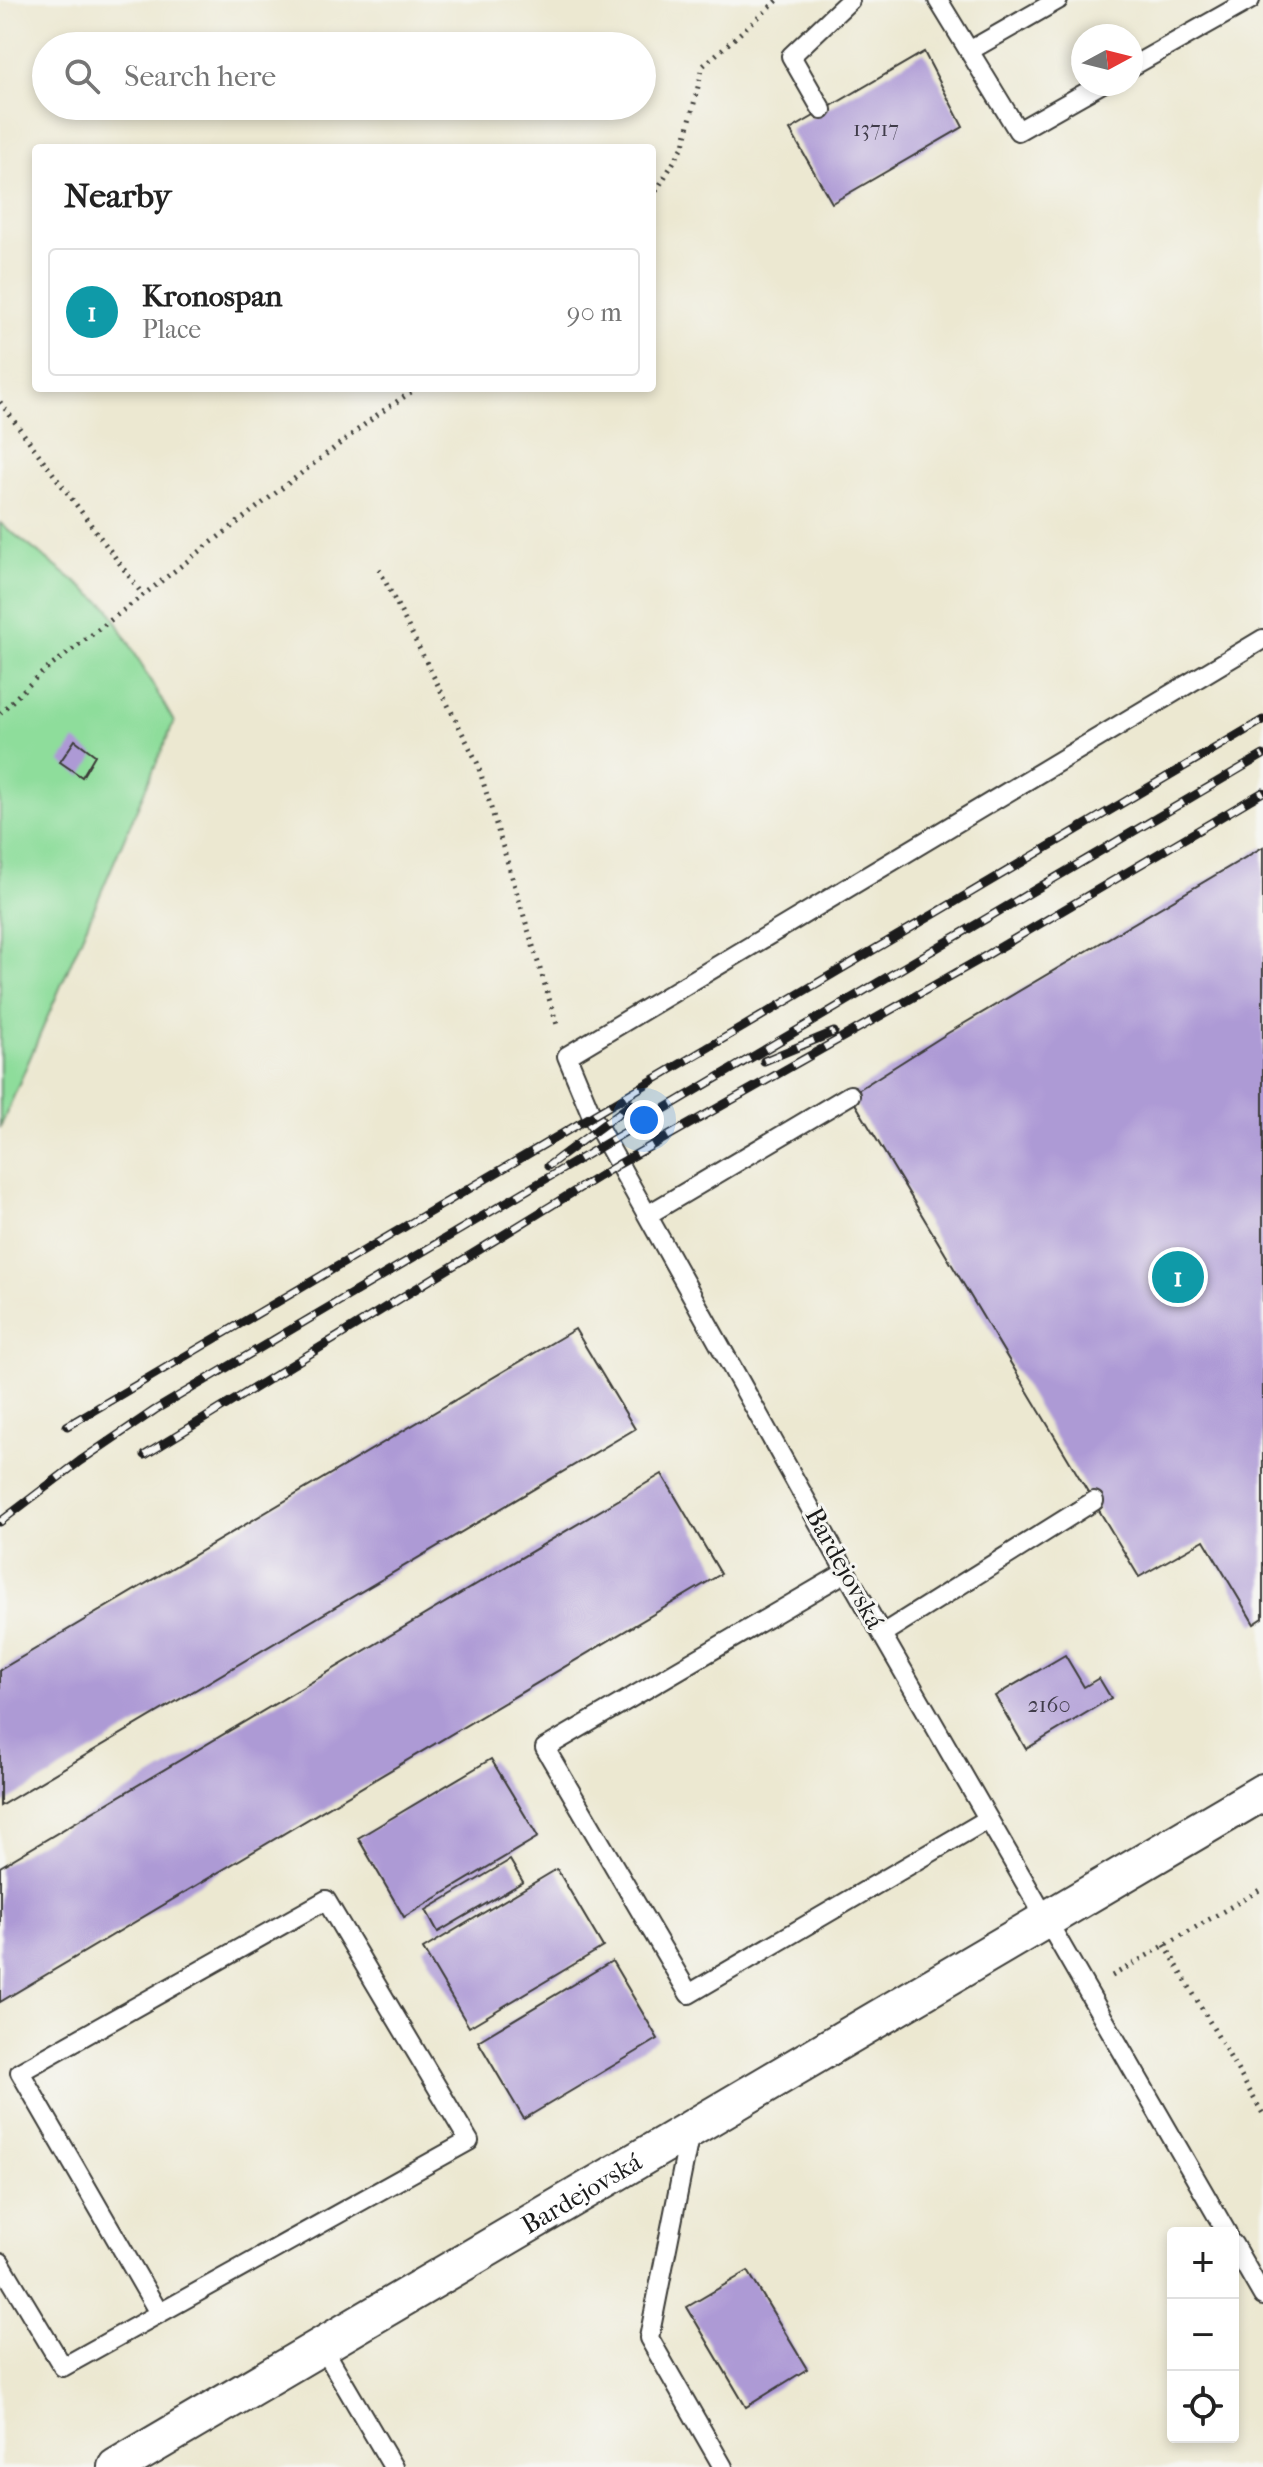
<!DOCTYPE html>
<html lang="en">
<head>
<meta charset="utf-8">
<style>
  :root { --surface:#fff; --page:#f2f2f2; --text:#222; --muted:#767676; --line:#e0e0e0; --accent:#d93025 }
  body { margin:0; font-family:"IM FELL French Canon",serif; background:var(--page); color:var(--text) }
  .controls { position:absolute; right:24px; bottom:24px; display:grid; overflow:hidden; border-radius:8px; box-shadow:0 4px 12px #0003 }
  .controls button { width:72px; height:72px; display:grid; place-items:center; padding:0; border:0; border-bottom:2px solid var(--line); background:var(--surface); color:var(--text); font:40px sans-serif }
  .compass { position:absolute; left:1071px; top:24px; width:72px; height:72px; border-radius:50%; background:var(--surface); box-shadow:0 4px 12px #0003; rotate:83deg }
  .you { position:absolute; left:644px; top:1120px; width:28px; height:28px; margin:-20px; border:6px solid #fff; border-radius:50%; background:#1a73e8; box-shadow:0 0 0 12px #1a73e833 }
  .badge { display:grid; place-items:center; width:52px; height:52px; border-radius:50%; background:var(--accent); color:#fff; font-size:26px; font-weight:700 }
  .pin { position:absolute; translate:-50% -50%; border:4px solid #fff; box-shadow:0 2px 8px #0006 }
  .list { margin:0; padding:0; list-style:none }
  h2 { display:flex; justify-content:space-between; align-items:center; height:104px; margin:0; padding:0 32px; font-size:34px }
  h2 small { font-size:26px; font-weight:400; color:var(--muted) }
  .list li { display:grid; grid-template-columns:52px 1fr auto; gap:24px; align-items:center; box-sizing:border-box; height:128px; margin:0 16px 16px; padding:0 16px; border:2px solid var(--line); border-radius:8px }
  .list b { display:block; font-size:30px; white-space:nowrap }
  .list p { margin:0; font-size:26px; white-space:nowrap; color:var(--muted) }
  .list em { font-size:26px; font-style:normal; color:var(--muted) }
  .icon { flex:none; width:44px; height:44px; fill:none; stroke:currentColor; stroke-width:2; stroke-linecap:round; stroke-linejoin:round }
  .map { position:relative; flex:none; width:1263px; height:2467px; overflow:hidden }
  .search { position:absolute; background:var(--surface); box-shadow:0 4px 12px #0003; left:32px; top:32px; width:624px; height:88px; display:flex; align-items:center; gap:20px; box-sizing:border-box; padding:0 28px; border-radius:44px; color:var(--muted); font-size:30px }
  .panel { position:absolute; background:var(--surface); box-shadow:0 4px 12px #0003; left:32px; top:144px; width:624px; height:248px; border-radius:8px }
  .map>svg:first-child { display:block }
</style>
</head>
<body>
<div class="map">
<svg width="1263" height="2467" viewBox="0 0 1263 2467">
  <rect width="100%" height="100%" fill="#f6f6f2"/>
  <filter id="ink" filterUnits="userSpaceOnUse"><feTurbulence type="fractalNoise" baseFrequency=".0125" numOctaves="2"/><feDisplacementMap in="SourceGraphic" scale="16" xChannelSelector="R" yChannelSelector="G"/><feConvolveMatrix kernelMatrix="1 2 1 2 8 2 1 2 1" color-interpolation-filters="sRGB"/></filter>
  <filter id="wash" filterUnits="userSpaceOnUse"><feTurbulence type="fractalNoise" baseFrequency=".006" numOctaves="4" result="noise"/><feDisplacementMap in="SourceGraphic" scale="32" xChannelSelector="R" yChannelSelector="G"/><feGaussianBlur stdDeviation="1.8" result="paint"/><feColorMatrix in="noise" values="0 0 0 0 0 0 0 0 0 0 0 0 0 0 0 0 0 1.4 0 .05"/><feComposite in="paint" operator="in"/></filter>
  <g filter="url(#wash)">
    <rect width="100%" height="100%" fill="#ece8d1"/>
    <path fill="#8edd9b" stroke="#557c5c" stroke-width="2" d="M0,523L109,608L174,722L0,1128Z"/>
    <g id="blocks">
      <path fill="#ad9ad5" d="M924,52L963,127L832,203L790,130Z
        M75,740L95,755L82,777L60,762Z
        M1263,847V1618L1254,1624L1204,1540L1139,1577L850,1095L948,1033Z
        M575,1329L635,1429L0,1806V1670Z
        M662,1474L721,1574L0,2002V1867Z
        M1065,1655L1084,1687L1099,1678L1111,1698L1026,1749L995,1696Z
        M491,1759L538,1837L404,1917L358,1838Z
        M510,1860L523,1882L438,1932L426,1910Z
        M557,1869L603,1947L469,2027L423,1949Z
        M612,1961L658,2039L524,2119L478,2041Z
        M748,2271L807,2369L746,2407L687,2307Z"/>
    </g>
  </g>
  <g filter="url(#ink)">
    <use href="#blocks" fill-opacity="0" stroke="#3b3b37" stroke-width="2"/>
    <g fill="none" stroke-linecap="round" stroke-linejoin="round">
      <g stroke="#3b3b37" stroke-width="22">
        <path id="service" d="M938,0L1018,131L1101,84
          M969,51L1058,0
          M1131,67L1250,0
          M822,110L791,56L850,0
          M649,1214L850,1095
          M846,1572L545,1748L689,1994L988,1819
          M882,1634L1094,1501
          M690,2132L649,2338L723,2467
          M1227,2233L846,1572L592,1116L567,1056L1263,639
          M1233,2244L1263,2296
          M0,2262L63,2367L469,2141L326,1900L20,2072L159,2313
          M322,2346L393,2467"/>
      </g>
      <g stroke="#3b3b37" stroke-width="40">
        <g id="minor">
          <path id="s1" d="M116,2467L1263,1792"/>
        </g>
      </g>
      <path stroke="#3b3b37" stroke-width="5" stroke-dasharray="2 6" stroke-linecap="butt" d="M652,198L684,145L703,66L778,0
        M0,402L143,595
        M379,569L477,762L558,1028
        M0,713L38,676L377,415L417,388
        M1165,1945L1263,2114
        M1112,1976L1263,1888"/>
      <use href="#service" stroke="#fff" stroke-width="18"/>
      <use href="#minor" stroke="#fff" stroke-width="36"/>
      <g stroke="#1c1c1c" stroke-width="9">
        <path id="rail" d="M764,1061L834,1032
          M548,1166L631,1104
          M67,1426L1263,720
          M145,1455L619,1164L977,961L1263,792
          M0,1522L80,1461L155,1410L1263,755"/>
      </g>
      <use href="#rail" stroke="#f6f6f2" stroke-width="6" stroke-dasharray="18" stroke-linecap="butt"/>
    </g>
  </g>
  <g text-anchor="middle" stroke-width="6" stroke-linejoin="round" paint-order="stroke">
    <g font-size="22" fill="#403c4a">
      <text x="876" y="136">13717</text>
      <text x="1049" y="1712">2160</text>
    </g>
    <g font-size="26" fill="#1c1c1c" stroke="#f6f6f2">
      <text transform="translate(845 1568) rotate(61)" y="9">Bardejovská</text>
      <text dy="9" stroke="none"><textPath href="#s1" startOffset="540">Bardejovská</textPath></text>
    </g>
  </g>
</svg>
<div class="controls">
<button>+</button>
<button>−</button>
<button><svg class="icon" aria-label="locate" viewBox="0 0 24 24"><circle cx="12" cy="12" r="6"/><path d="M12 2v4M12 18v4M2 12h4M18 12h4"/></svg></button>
</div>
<svg class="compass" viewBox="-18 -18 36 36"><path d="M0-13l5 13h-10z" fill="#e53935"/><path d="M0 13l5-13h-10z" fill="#767676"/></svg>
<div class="you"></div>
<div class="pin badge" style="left:1178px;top:1277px;background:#0f9aa8">1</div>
<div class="search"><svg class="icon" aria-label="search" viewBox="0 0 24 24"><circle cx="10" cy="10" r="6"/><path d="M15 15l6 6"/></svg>Search here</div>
<section class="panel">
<h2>Nearby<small></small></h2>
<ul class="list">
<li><span class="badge" style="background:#0f9aa8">1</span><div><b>Kronospan</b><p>Place</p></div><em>90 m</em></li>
</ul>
</section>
</div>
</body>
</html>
